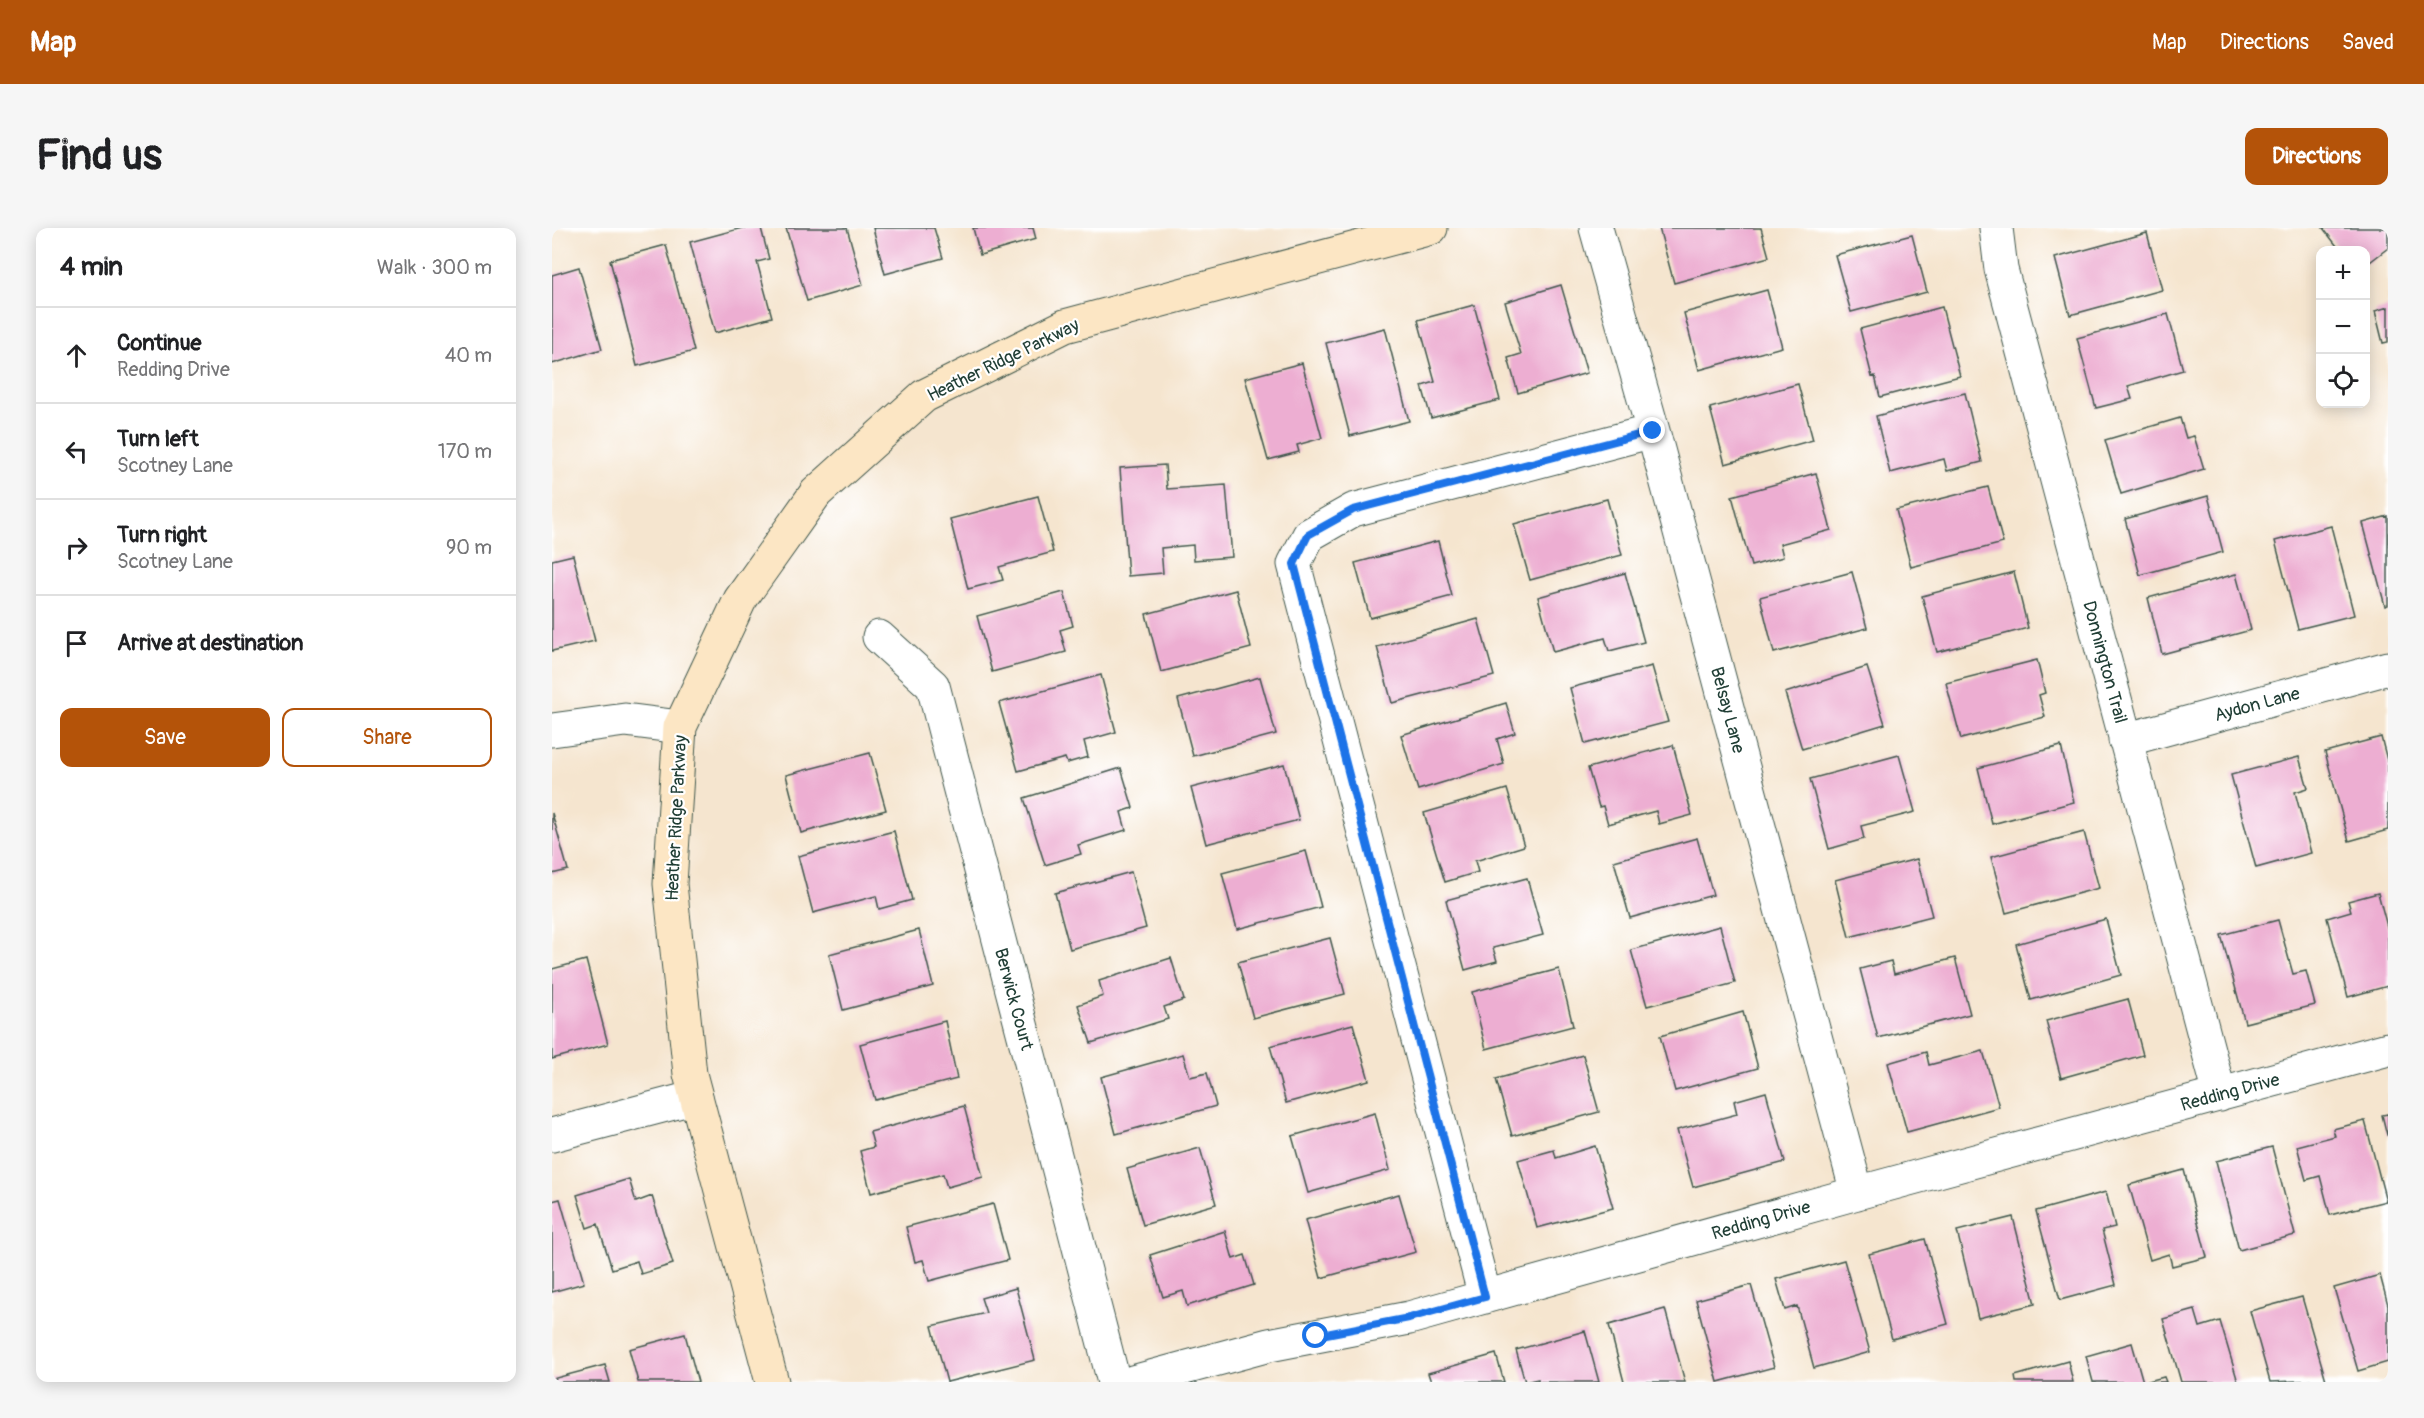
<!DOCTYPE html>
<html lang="en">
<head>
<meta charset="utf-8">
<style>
  :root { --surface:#fff; --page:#f6f6f6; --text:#202124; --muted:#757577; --line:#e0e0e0; --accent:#b45309 }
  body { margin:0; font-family:Pangolin,sans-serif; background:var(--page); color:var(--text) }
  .controls { position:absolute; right:18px; top:18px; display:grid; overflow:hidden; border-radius:12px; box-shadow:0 3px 15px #0003 }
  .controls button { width:54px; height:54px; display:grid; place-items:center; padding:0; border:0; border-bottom:2px solid var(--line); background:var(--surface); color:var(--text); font:30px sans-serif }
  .stop { position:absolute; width:18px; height:18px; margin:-14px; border:4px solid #1a73e8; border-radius:50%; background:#fff }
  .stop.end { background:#1a73e8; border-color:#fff; box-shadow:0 2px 6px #0008 }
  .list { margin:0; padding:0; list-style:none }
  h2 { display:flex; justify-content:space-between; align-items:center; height:78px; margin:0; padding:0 24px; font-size:26px }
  h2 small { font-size:20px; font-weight:400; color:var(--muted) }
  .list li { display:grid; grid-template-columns:39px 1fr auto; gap:18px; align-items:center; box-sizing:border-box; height:96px; padding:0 24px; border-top:2px solid var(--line) }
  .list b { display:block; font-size:22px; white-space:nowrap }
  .list p { margin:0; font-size:20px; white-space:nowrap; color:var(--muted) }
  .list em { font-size:20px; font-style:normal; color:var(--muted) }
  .actions { display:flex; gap:12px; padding:18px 24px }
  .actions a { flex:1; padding:14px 0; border:2px solid var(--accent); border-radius:12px; text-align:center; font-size:21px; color:var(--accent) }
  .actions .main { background:var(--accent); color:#fff }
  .icon { flex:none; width:33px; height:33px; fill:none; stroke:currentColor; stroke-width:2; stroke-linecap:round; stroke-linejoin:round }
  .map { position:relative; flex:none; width:1836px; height:1154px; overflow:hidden; border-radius:12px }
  header { display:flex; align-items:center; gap:36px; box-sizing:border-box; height:84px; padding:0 30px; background:var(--accent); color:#fff }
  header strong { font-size:28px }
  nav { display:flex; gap:33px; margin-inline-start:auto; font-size:21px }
  .intro { display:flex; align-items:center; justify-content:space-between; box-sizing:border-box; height:144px; padding:0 36px }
  h1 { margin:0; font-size:42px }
  .button { padding:15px 27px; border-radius:12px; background:var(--accent); color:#fff; font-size:21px; font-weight:700 }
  main { display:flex; gap:36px; padding:0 36px }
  aside { flex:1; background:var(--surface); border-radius:12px; box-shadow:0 3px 15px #0003 }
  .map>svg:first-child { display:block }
</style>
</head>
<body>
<header>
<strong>Map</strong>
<nav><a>Map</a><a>Directions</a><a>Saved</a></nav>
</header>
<div class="intro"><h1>Find us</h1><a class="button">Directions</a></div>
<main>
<aside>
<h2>4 min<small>Walk · 300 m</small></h2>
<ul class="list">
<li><svg class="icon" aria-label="ahead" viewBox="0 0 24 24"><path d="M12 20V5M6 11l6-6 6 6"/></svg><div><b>Continue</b><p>Redding Drive</p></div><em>40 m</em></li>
<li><svg class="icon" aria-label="left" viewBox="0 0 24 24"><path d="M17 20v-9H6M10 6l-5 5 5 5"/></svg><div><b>Turn left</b><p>Scotney Lane</p></div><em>170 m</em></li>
<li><svg class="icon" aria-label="right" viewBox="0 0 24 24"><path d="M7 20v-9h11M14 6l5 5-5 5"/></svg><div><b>Turn right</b><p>Scotney Lane</p></div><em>90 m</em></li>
<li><svg class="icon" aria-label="arrive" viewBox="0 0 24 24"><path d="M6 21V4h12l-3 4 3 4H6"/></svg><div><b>Arrive at destination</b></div></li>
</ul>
<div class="actions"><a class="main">Save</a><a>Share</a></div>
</aside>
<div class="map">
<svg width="1836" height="1154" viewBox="0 0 1836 1154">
  <rect width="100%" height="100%" fill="#fff"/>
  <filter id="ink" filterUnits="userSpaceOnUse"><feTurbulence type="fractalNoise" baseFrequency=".0167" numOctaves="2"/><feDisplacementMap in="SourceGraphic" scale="12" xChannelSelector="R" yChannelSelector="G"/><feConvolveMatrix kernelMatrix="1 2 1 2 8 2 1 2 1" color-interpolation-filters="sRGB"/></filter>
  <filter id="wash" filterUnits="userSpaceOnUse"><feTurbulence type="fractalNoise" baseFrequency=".008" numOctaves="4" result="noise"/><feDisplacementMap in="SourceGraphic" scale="24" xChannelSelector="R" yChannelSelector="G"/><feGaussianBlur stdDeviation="1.35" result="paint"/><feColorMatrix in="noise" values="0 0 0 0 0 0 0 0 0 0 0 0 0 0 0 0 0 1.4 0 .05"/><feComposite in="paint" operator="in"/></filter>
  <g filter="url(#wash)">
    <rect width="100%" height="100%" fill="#f5e5cf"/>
    <g id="blocks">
      <path fill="#edaed2" d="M190,0H209L217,31L205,34L220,89L163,105L138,14Z
        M234,0H295L311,57L255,73Z
        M321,0H382L391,30L333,46Z
        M421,0H481L484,11L428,27Z
        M1107,0H1209L1217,29L1122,55Z
        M1771,0H1836V20L1814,37V22H1788Z
        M1595,5L1610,62L1518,87L1503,30Z
        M1360,7L1375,64L1299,84L1283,27Z
        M114,17L142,123L85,138L58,32Z
        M27,39L50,121L0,136V47Z
        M1009,57L1035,145L966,165L956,130L969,126L953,74Z
        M1215,62L1230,119L1147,142L1132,85Z
        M922,77L948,172L879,190L870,158L883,154L866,92Z
        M1390,79L1408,148L1328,169L1323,148L1320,149L1308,101Z
        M1836,79V114L1831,115L1823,83Z
        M1616,86L1631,142L1576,158L1580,171L1544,180L1525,110Z
        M833,100L857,193L798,208L774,115Z
        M750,135L770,210L745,217L747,224L716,232L693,150Z
        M1246,156L1261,212L1173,236L1158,180Z
        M1413,165L1430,234L1395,243L1392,231L1338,245L1324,188Z
        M1628,190L1634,210L1642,208L1652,241L1569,266L1553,212Z
        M613,237L615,261L674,257L680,329L642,332L641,317L609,320L611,345L576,348L568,240Z
        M1264,245L1279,302L1228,316L1231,329L1199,338L1180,268Z
        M1436,259L1451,315L1359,339L1344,282Z
        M486,268L501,324L447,339L451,352L416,361L398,291Z
        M1656,268L1671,324L1588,347L1573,291Z
        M1055,271L1070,327L978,352L962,296Z
        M1836,288V377L1833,378L1811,295Z
        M1779,298L1802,387L1746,401L1723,313Z
        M886,313L900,368L818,390L803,335Z
        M21,327L43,413L0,423V332Z
        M1300,344L1315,400L1222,425L1208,369Z
        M1462,344L1476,400L1385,424L1370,368Z
        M1073,345L1092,414L1057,423L1053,410L1001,424L986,369Z
        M1684,346L1699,402L1610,426L1596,370Z
        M684,362L699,420L609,444L594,386Z
        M512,364L521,398L508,402L514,424L440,444L425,388Z
        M926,391L942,448L840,475L825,419Z
        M1485,432L1493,465L1487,467L1493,489L1409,511L1394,455Z
        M1100,438L1116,494L1033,516L1018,460Z
        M1315,439L1333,496L1250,521L1233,465Z
        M549,447L564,504L532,513L536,529L515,535L513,530L466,543L447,475Z
        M708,449L724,506L641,528L626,471Z
        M954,475L963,505L945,511L952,536L866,562L849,507Z
        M1829,509L1836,536V602L1797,613L1773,524Z
        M1121,517L1140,587L1107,596L1104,583L1056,596L1051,578L1047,579L1036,540Z
        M1509,518L1522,574L1440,596L1426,540Z
        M318,525L334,582L249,605L234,547Z
        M1347,527L1363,584L1309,598L1312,611L1277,621L1258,551Z
        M1747,529L1756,560L1743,564L1759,625L1704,640L1679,547Z
        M732,536L747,592L654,616L639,560Z
        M569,540L581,580L569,584L574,602L526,617L529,626L493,637L472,570Z
        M955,561L972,618L923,633L926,644L893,654L872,585Z
        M0,585L16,642L0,646Z
        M342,603L360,672L327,681L324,668L261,685L246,628Z
        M1532,604L1547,660L1454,685L1439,629Z
        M1145,610L1161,667L1078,690L1062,633Z
        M754,623L769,679L685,701L670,645Z
        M1365,631L1380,688L1297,709L1283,652Z
        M579,644L594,700L518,721L503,665Z
        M975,650L991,707L941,720L945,733L913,742L894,672Z
        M1826,665L1836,702V758L1796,769L1775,690L1799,683L1796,673Z
        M1554,691L1569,747L1479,772L1464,716Z
        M1726,692L1741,746L1754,743L1763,777L1693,795L1669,707Z
        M1168,698L1183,755L1095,778L1079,722Z
        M367,702L381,758L291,782L277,726Z
        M778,710L793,766L701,790L686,734Z
        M619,730L632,772L612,779L616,791L539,815L526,777L551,768L547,753Z
        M1403,730L1418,786L1326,810L1308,741L1339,733L1342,746Z
        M34,732L56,816L0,831V741Z
        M1007,741L1021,798L934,821L920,764Z
        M1576,771L1591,827L1509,850L1494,793Z
        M1191,784L1206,840L1123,863L1108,808Z
        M393,793L405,851L323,872L308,816Z
        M801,796L817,852L734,875L718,818Z
        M1431,823L1447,879L1355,904L1336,835L1374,824L1377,837Z
        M631,826L638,849L655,845L664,878L564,906L549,849Z
        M1031,827L1047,884L960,908L944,851Z
        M1214,864L1233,934L1141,959L1125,902L1185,886L1182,873Z
        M412,878L431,949L395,959L391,946L319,965L308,923L322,919L318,904Z
        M823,885L838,942L756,965L740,908Z
        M1836,886V906L1835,907L1830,887Z
        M1813,893L1834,973L1778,987L1768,948L1754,952L1745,918L1783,908L1781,901Z
        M1043,918L1061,980L985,1000L966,932L1002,922L1004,930Z
        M1720,919L1743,1007L1687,1022L1664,933Z
        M648,920L664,976L591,997L575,941Z
        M1632,942L1655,1029L1620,1038L1617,1026L1598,1032L1577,957Z
        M77,951L84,974L100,968L121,1036L89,1046L85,1033L60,1041L46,996L35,1000L25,967Z
        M1554,964L1563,999L1550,1002L1564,1057L1508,1072L1484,983Z
        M847,966L864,1024L769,1050L753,992Z
        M8,971L32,1055L0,1064V973Z
        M441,976L456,1032L377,1053L371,1032L363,1034L354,999Z
        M1461,989L1483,1076L1426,1090L1405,1003Z
        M673,1003L681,1031L693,1027L702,1057L635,1078L631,1063L611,1069L598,1027Z
        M1373,1011L1396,1096L1340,1111L1317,1026Z
        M1292,1032L1318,1124L1262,1140L1245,1078L1233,1082L1224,1051Z
        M1828,1047L1836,1077V1134L1806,1143L1782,1060Z
        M1199,1057L1222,1139L1166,1154L1144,1072Z
        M464,1060L483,1132L395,1154L380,1098L434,1085L429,1070Z
        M1750,1069L1774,1152L1718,1154L1698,1083Z
        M1113,1081L1133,1154H1072L1057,1097Z
        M1643,1082L1648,1099L1668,1093L1686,1154H1629L1611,1091Z
        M1033,1103L1047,1154H986V1151L973,1154L964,1122Z
        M133,1106L146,1154H86L77,1121Z
        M1580,1115L1591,1154H1541L1534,1128Z
        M944,1126L952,1154H879L876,1145Z
        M1516,1133L1521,1154H1464L1463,1148Z
        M53,1137L58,1154H0V1151Z
        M1612,1149L1614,1154H1596V1153Z"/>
    </g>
  </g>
  <g filter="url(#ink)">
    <use href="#blocks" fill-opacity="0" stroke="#3f564b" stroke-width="1.5"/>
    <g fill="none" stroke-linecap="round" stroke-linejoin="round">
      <g stroke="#3f564b" stroke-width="35">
        <path id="street" d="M1044,0L1101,203L1305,965
          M1444,0L1449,41L1668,867
          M327,409L381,458L562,1154
          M0,502L73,492L128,499
          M1573,512L1836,440
          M0,907L144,869
          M933,1069L742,336L757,307L801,282L1101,203
          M581,1154L717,1117L857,1090L1305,965L1836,821"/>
      </g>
      <g stroke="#3f564b" stroke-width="35">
        <path id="secondary" d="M220,1154L138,846L118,656L128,499L188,372L264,265L372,168L513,98L879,0"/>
      </g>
      <use href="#street" stroke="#fff" stroke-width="33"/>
      <use href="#secondary" stroke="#fce6c4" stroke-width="33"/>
    </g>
  </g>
  <g fill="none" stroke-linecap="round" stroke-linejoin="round" filter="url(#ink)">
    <path stroke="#1a73e8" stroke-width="8" d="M764,1108L857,1090L933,1069L742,336L756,307L801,282L1101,203"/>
  </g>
  <g text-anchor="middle" stroke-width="4.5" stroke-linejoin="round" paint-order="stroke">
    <g font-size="18" fill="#1f3d34" stroke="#fff">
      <text transform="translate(451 132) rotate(-26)" y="6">Heather Ridge Parkway</text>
      <text transform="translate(1553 434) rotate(75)" y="6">Donnington Trail</text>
      <text transform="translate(1705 476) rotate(-15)" y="6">Aydon Lane</text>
      <text transform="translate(1176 482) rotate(75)" y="6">Belsay Lane</text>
      <text transform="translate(124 590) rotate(-87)" y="6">Heather Ridge Parkway</text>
      <text transform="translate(462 771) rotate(75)" y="6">Berwick Court</text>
      <text transform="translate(1678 864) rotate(-15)" y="6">Redding Drive</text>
      <text transform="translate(1209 992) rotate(-16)" y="6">Redding Drive</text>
    </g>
  </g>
</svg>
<div class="controls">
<button>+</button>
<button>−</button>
<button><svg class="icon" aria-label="locate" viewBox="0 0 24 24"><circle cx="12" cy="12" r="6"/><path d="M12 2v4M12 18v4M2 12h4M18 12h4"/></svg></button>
</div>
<div class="stop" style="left:764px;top:1108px"></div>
<div class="stop end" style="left:1101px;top:203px"></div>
</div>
</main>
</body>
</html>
